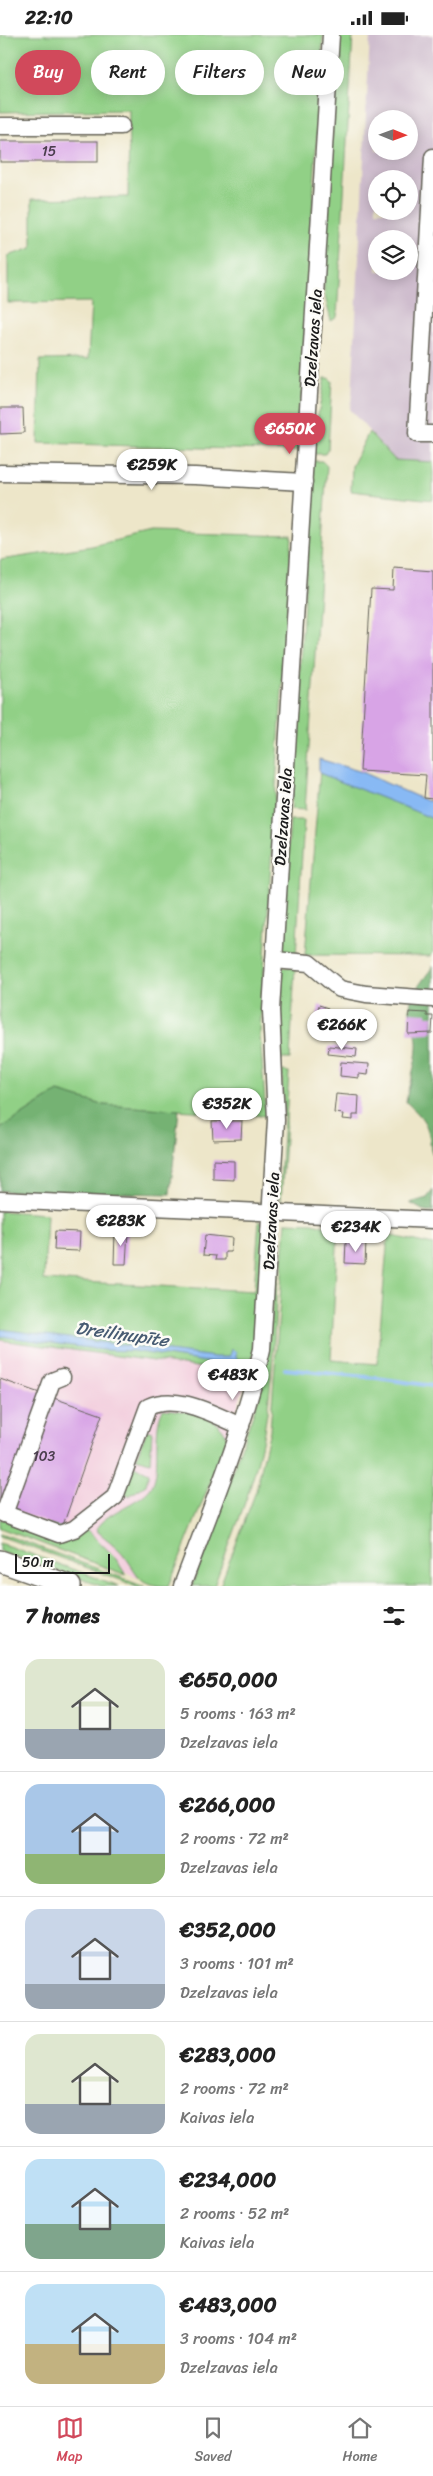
<!DOCTYPE html>
<meta charset="utf-8">
<style>
:root{--surface:#fff;--page:#f6f6f6;--text:#222;--muted:#767676;--line:#e0e0e0;--accent:#d1495b}
body{margin:0;font-family:Sriracha,sans-serif;background:var(--page);color:var(--text);height:100vh;display:flex;flex-direction:column;font-size:19px;white-space:nowrap}
*{box-sizing:border-box;margin:0}
p{font-size:16px;color:var(--muted)}
.icon{flex:none;width:28px;height:28px;fill:none;stroke:currentColor;stroke-width:2;stroke-linecap:round;stroke-linejoin:round}
.map{position:relative;height:1551px;overflow:hidden}
.details{display:flex;flex-direction:column;background:var(--surface);flex:1}
.details>*{flex:none}
.banner{position:absolute;left:15px;top:15px;width:404px;height:45px;display:flex;gap:10px}
.needle{width:32px;rotate:91deg}
.controls{position:absolute;left:368px;top:75px;display:grid;gap:10px}
.controls a{display:grid;place-items:center;width:50px;height:50px;border-radius:50%;background:var(--surface);box-shadow:0 2px 12px #0003;font-size:25px}
.scale{position:absolute;left:15px;bottom:12px;width:95px;box-sizing:border-box;padding-left:5px;border:2px solid #1c1c1c;border-top:0;font-size:14px;line-height:18px;white-space:nowrap;color:#1c1c1c;-webkit-text-stroke:4px #fdfcf7;paint-order:stroke}
.price{position:absolute;translate:-50% -42px;padding:0 11px;border-radius:18px;background:#fff;color:#222;font-size:16px;line-height:32px;filter:drop-shadow(0 1px 2px #0008)}
.price::after{content:'';position:absolute;left:50%;top:30px;width:15px;height:11px;margin-left:-8px;background:inherit;clip-path:polygon(0 0,100% 0,50% 100%)}
.price.selected{background:var(--accent);color:#fff}
ul{padding:0;list-style:none}
li{display:flex;align-items:center;gap:15px;height:125px;padding:0 25px}
li+li{border-top:1px solid var(--line)}
li span{display:grid;place-items:center;flex:none;width:140px;height:100px;border-radius:15px;color:#555}
li>.icon{margin-inline-start:auto}
span .icon{width:60px;height:60px;fill:#fffc;stroke-width:1}
li b{font-size:21px}
h2{display:flex;justify-content:space-between;align-items:center;height:60px;padding:0 25px;font-size:21px}
.chip{padding:0 18px;border-radius:22px;background:var(--surface);box-shadow:0 2px 12px #0003;font-size:18px;line-height:45px}
.chip.selected{background:var(--accent);color:#fff}
.status{display:flex;justify-content:space-between;align-items:center;height:35px;padding:0 25px;background:var(--surface);direction:ltr}
.status svg{height:14px;fill:currentColor}
.menu{display:flex;justify-content:space-around;align-items:center;height:70px;border-top:1px solid var(--line);background:var(--surface);font-size:14px;color:var(--muted)}
.menu a{display:grid;justify-items:center;gap:2px}
.menu .selected{color:var(--accent)}
.map>svg:first-child{display:block}
</style>
<div class="status"><b>22:10</b><svg viewBox="0 0 49 12"><path d="M0 12V9h3v3zM5 12V6h3v6zM10 12V3h3v9zM15 12V0h3v12zM26 1h20v11H26zM47 4h2v5h-2z"/></svg></div>
<div class="map">
<svg width="433" height="1551" viewBox="0 0 433 1551">
<rect width="100%" height="100%" fill="#fdfcf7"/>
<filter id="ink" filterUnits="userSpaceOnUse"><feTurbulence type="fractalNoise" baseFrequency=".02" numOctaves="2"/><feDisplacementMap in="SourceGraphic" scale="10" xChannelSelector="R" yChannelSelector="G"/><feConvolveMatrix kernelMatrix="1 2 1 2 8 2 1 2 1" color-interpolation-filters="sRGB"/></filter>
<filter id="wash" filterUnits="userSpaceOnUse"><feTurbulence type="fractalNoise" baseFrequency=".0096" numOctaves="4" result="noise"/><feDisplacementMap in="SourceGraphic" scale="20" xChannelSelector="R" yChannelSelector="G"/><feGaussianBlur stdDeviation="1.12" result="paint"/><feColorMatrix in="noise" values="0 0 0 0 0 0 0 0 0 0 0 0 0 0 0 0 0 1.4 0 .05"/><feComposite in="paint" operator="in"/></filter>
<g filter="url(#wash)">
<rect width="100%" height="100%" fill="#ede6c9"/>
<polygon fill="#f3cfde" points="0,1305 248,1339 232,1388 192,1485 162,1551 0,1491"/>
<path fill="#cfbdce" fill-rule="evenodd" d="M370,0H433V427L395,425L349,374L352,363ZM376,84H409V116H376ZM376,144H409V176H376ZM376,204H409V236H376Z"/>
<g fill="#91d086" stroke="#567651">
<polygon points="0,0 323,0 298,416 38,408 40,325 88,324 91,267 8,268 8,221 32,213 32,164 128,162 129,75 0,77"/>
<polygon points="338,0 353,0 337,282 331,286 324,257 324,238"/>
<polygon points="325,343 329,343 332,346 328,414 325,419 314,419 315,395"/>
<polygon points="369,397 395,425 433,427 433,465 351,456 352,431"/>
<polygon points="313,426 322,426 327,431 305,775 291,774"/>
<polygon points="151,497 292,501 260,998 266,1081 103,1070 58,1057 0,1094 0,525 92,511"/>
<polygon points="320,735 433,783 433,917 431,921 305,920"/>
<polygon points="290,785 304,785 296,921 281,920"/>
<polygon points="281,932 295,932 290,1024 280,1024 278,971"/>
<polygon points="282,1036 289,1037 281,1167 279,1161 284,1084"/>
<polygon points="0,1176 47,1179 44,1245 254,1256 259,1185 264,1191 254,1314 248,1339 0,1305"/>
<polygon points="286,1187 313,1188 338,1195 331,1325 377,1329 388,1200 433,1210 432,1551 220,1551 256,1456 270,1395"/>
<path d="M280,1189C275,1265 276,1351 258,1425C247,1468 229,1509 214,1551H192L259,1362L267,1324Z"/>
<path d="M163,1374C185,1376 223,1379 227,1405L169,1551C135,1551 140,1539 122,1518C115,1510 106,1504 98,1497L97,1492C109,1476 139,1468 150,1454C163,1438 151,1395 163,1374Z"/>
<polygon points="147,1395 152,1397 150,1427 136,1423"/>
<polygon points="134,1431 149,1438 146,1450 129,1461 123,1459"/>
<polygon points="0,1484 86,1494 114,1521 126,1540 0,1493"/>
<polygon points="0,1498 145,1551 137,1551 0,1501"/>
<polygon points="0,1508 119,1551 101,1551 0,1516"/>
</g>
<g fill="#74b273" stroke="#486748">
<path d="M433,931V1120C429,1112 431,1105 428,1096C425,1084 415,1075 406,1067C408,1049 416,1032 417,1013C418,1000 413,991 410,979C407,961 424,945 433,931Z"/>
<polygon points="58,1057 103,1070 179,1075 170,1159 0,1156 0,1094"/>
<polygon points="433,1155 433,1177 426,1177 410,1168 427,1163"/>
</g>
<g fill="#88b9f4" stroke="#526a88">
<path d="M319,724L359,736L427,766H433V784C395,767 357,754 319,738Z"/>
<polygon points="0,1294 215,1322 229,1322 231,1314 236,1317 236,1322 241,1329 239,1332 133,1316 103,1315 0,1301"/>
</g>
<g fill="none" stroke-linecap="round" stroke-linejoin="round">
<polyline stroke="#88b9f4" stroke-width="4" points="285,1334 377,1343 433,1351"/>
</g>
<g id="blocks">
<g fill="#d8a4e6">
<rect x="0" y="106" width="98" height="21"/>
<polygon points="0,373 23,373 24,398 0,399"/>
<polygon points="394,533 433,536 433,764 424,763 426,740 360,736 371,554 393,555"/>
<polygon points="319,970 328,973 327,979 334,980 330,1000 320,998 321,993 315,991"/>
<polygon points="409,977 427,978 427,981 433,981 432,998 408,999"/>
<polygon points="329,1011 357,1014 356,1022 328,1019"/>
<polygon points="341,1027 369,1029 368,1040 359,1039 359,1043 340,1041"/>
<polygon points="336,1059 359,1061 358,1080 353,1080 353,1085 343,1084 344,1079 334,1078"/>
<polygon points="212,1086 242,1086 241,1104 213,1105"/>
<polygon points="213,1125 234,1126 234,1145 213,1144"/>
<polygon points="55,1196 80,1197 79,1216 54,1215"/>
<polygon points="115,1196 128,1196 126,1229 114,1229"/>
<polygon points="205,1200 232,1203 231,1217 225,1217 225,1225 215,1225 216,1221 203,1220"/>
<polygon points="346,1206 366,1207 365,1229 345,1228"/>
<polygon points="0,1344 102,1380 62,1493 0,1470"/>
</g>
</g>
</g>
<g filter="url(#ink)">
<use href="#blocks" fill-opacity="0" stroke="#656359" stroke-width="1"/>
<g fill="none" stroke-linecap="round" stroke-linejoin="round">
<g stroke="#656359" stroke-width="19">
<g id="minor">
<polyline points="0,91 121,91"/>
<polyline points="433,122 417,399 433,399"/>
<polyline points="0,438 195,441 304,447"/>
<polyline points="274,925 309,928 340,954 366,959 433,964"/>
<polyline points="0,1165 433,1185"/>
<path d="M0,1477L59,1499L74,1494L115,1462L148,1372C177,1358 214,1380 241,1391"/>
<polyline points="4,1479 52,1346 62,1342"/>
<path d="M182,1551C211,1473 244,1395 262,1314L276,1085L271,975L331,0"/>
</g>
</g>
<g stroke="#656359" stroke-width="24">
<polyline id="major" points="0,1526 70,1551"/>
</g>
<use href="#minor" stroke="#fff" stroke-width="16"/>
<use href="#major" stroke="#fff" stroke-width="21"/>
</g>
</g>
<g text-anchor="middle" dominant-baseline="central" stroke-width="5" stroke-linejoin="round" paint-order="stroke">
<g font-size="14" fill="#4b3e4e">
<text x="49" y="116">15</text>
<text x="44" y="1421">103</text>
</g>
<g font-size="16" fill="#1c1c1c" stroke="#fdfcf7">
<text transform="translate(313 303) rotate(-86)">Dzelzavas iela</text>
<text transform="translate(283 782) rotate(-86)">Dzelzavas iela</text>
<text transform="translate(271 1186) rotate(-87)">Dzelzavas iela</text>
</g>
<g font-size="18" font-style="italic" fill="#475b72" stroke="#fdfcf7">
<text transform="translate(122 1299) rotate(8)">Dreiliņupīte</text>
</g>
</g>
</svg>
<div class="controls">
<a><svg class="needle" viewBox="-14 -14 28 28"><path d="M0-13l5 13h-10z" fill="#e53935"/><path d="M0 13l5-13h-10z" fill="#767676"/></svg></a>
<a><svg class="icon" aria-label="locate" viewBox="0 0 24 24"><circle cx="12" cy="12" r="6"/><path d="M12 2v4M12 18v4M2 12h4M18 12h4"/></svg></a>
<a><svg class="icon" aria-label="layers" viewBox="0 0 24 24"><path d="M12 4l9 5-9 5-9-5zM3 14l9 5 9-5"/></svg></a>
</div>
<div class="scale">50 m</div>
<b class="price selected" style="left:290px;top:420px">€650K</b>
<b class="price" style="left:152px;top:456px">€259K</b>
<b class="price" style="left:342px;top:1016px">€266K</b>
<b class="price" style="left:227px;top:1095px">€352K</b>
<b class="price" style="left:121px;top:1212px">€283K</b>
<b class="price" style="left:356px;top:1218px">€234K</b>
<b class="price" style="left:233px;top:1366px">€483K</b>
<div class="banner">
<a class="chip selected">Buy</a>
<a class="chip">Rent</a>
<a class="chip">Filters</a>
<a class="chip">New</a>
</div>
</div>
<section class="details">
<h2>7 homes<svg class="icon" aria-label="filters" viewBox="0 0 24 24"><path d="M4 7h16M4 17h16"/><circle cx="9" cy="7" r="2"/><circle cx="15" cy="17" r="2"/></svg></h2>
<ul>
<li><span style="background:linear-gradient(#dfe7d0 70%,#9aa5b1 0)"><svg class="icon" aria-label="home" viewBox="0 0 24 24"><path d="M3 11l9-7 9 7M6 9v11h12V9"/></svg></span><div><b>€650,000</b><p>5 rooms · 163 m²</p><p>Dzelzavas iela</p></div></li>
<li><span style="background:linear-gradient(#a9c7e8 70%,#8fb573 0)"><svg class="icon" aria-label="home" viewBox="0 0 24 24"><path d="M3 11l9-7 9 7M6 9v11h12V9"/></svg></span><div><b>€266,000</b><p>2 rooms · 72 m²</p><p>Dzelzavas iela</p></div></li>
<li><span style="background:linear-gradient(#c9d6e8 75%,#9aa5b1 0)"><svg class="icon" aria-label="home" viewBox="0 0 24 24"><path d="M3 11l9-7 9 7M6 9v11h12V9"/></svg></span><div><b>€352,000</b><p>3 rooms · 101 m²</p><p>Dzelzavas iela</p></div></li>
<li><span style="background:linear-gradient(#dfe7d0 70%,#9aa5b1 0)"><svg class="icon" aria-label="home" viewBox="0 0 24 24"><path d="M3 11l9-7 9 7M6 9v11h12V9"/></svg></span><div><b>€283,000</b><p>2 rooms · 72 m²</p><p>Kaivas iela</p></div></li>
<li><span style="background:linear-gradient(#bfe0f5 65%,#7fa58c 0)"><svg class="icon" aria-label="home" viewBox="0 0 24 24"><path d="M3 11l9-7 9 7M6 9v11h12V9"/></svg></span><div><b>€234,000</b><p>2 rooms · 52 m²</p><p>Kaivas iela</p></div></li>
<li><span style="background:linear-gradient(#bfe0f5 60%,#c2b280 0)"><svg class="icon" aria-label="home" viewBox="0 0 24 24"><path d="M3 11l9-7 9 7M6 9v11h12V9"/></svg></span><div><b>€483,000</b><p>3 rooms · 104 m²</p><p>Dzelzavas iela</p></div></li>
</ul>
</section>
<nav class="menu">
<a class="selected"><svg class="icon" aria-label="map" viewBox="0 0 24 24"><path d="M3 6l6-2 6 2 6-2v14l-6 2-6-2-6 2zM9 4v14M15 6v14"/></svg>Map</a>
<a><svg class="icon" aria-label="saved" viewBox="0 0 24 24"><path d="M7 4h10v16l-5-4-5 4z"/></svg>Saved</a>
<a><svg class="icon" aria-label="home" viewBox="0 0 24 24"><path d="M3 11l9-7 9 7M6 9v11h12V9"/></svg>Home</a>
</nav>
